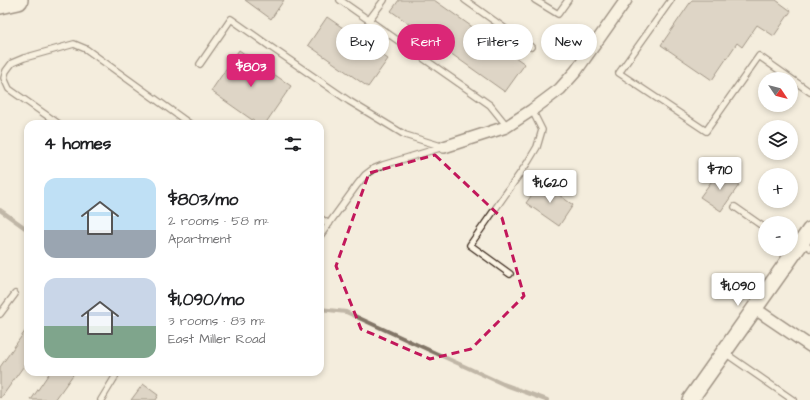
<!DOCTYPE html>
<meta charset="utf-8">
<style>
:root{--surface:#fff;--page:#f2f2f2;--text:#202124;--muted:#757577;--accent:#db2777}
body{margin:0;font-family:"Architects Daughter",sans-serif;background:var(--page);color:var(--text);height:100vh;display:flex;flex-direction:column;font-size:15px;white-space:nowrap}
*{box-sizing:border-box;margin:0}
p{font-size:13px;color:var(--muted)}
.icon{flex:none;width:22px;height:22px;fill:none;stroke:currentColor;stroke-width:2;stroke-linecap:round;stroke-linejoin:round}
.map{position:relative;flex:1;overflow:hidden}
.details{position:absolute;left:24px;top:120px;width:300px;height:256px;display:flex;flex-direction:column;background:var(--surface);border-radius:12px;box-shadow:0 2px 6px #0003}
.details>*{flex:none}
.top-card{position:absolute;left:336px;top:24px;width:380px;height:36px;display:flex;gap:8px}
.needle{width:26px;rotate:125deg}
.buttons{position:absolute;left:758px;top:72px;display:grid;gap:8px}
.buttons a{display:grid;place-items:center;width:40px;height:40px;border-radius:50%;background:var(--surface);box-shadow:0 2px 6px #0003;font-size:20px}
.price{position:absolute;translate:-50% -34px;padding:0 9px;border-radius:4px;background:#fff;color:#222;font-size:13px;line-height:26px;filter:drop-shadow(0 1px 2px #0008)}
.price::after{content:'';position:absolute;left:50%;top:24px;width:12px;height:9px;margin-left:-6px;background:inherit;clip-path:polygon(0 0,100% 0,50% 100%)}
.price.selected{background:var(--accent);color:#fff}
ul{padding:0;list-style:none}
li{display:flex;align-items:center;gap:12px;height:100px;padding:0 20px}
li span{display:grid;place-items:center;flex:none;width:112px;height:80px;border-radius:12px;color:#555}
li>.icon{margin-inline-start:auto}
span .icon{width:48px;height:48px;fill:#fffc;stroke-width:1}
li b{font-size:17px}
h2{display:flex;justify-content:space-between;align-items:center;height:48px;padding:0 20px;font-size:17px}
.tag{padding:0 14px;border-radius:18px;background:var(--surface);box-shadow:0 2px 6px #0003;font-size:14px;line-height:36px}
.tag.selected{background:var(--accent);color:#fff}
.map>svg:first-child{display:block}
</style>
<div class="map">
<svg width="810" height="400" viewBox="0 0 810 400">
<rect width="100%" height="100%" fill="#f4eddd"/>
<filter id="ink" filterUnits="userSpaceOnUse"><feTurbulence type="fractalNoise" baseFrequency=".025" numOctaves="2"/><feDisplacementMap in="SourceGraphic" scale="8" xChannelSelector="R" yChannelSelector="G"/><feConvolveMatrix kernelMatrix="1 2 1 2 8 2 1 2 1" color-interpolation-filters="sRGB"/></filter>
<g filter="url(#ink)">
<g fill="none" stroke-linecap="round" stroke-linejoin="round">
<g stroke="#817466" stroke-width="4">
<polyline points="0,210 28,230"/>
<polyline points="320,309 346,312 503,384 547,400"/>
</g>
</g>
<g fill="#c3b9aa" stroke="#3b2a1e">
<polygon points="245,0 284,0 271,19"/>
<polygon points="399,0 434,0 525,64 505,92 391,11"/>
<polygon points="692,0 776,0 791,11 774,36 757,25 742,47 737,43 712,80 661,45"/>
<polygon points="327,17 388,59 368,87 308,45"/>
<polygon points="239,50 291,86 265,124 258,124 211,91"/>
<polygon points="719,171 739,185 721,211 700,197"/>
<polygon points="541,182 573,205 559,226 526,203"/>
<polygon points="28,327 28,360 1,398 0,397 0,367"/>
<polygon points="50,372 75,372 55,400 31,400"/>
<polygon points="143,384 158,395 155,400 131,400"/>
</g>
<g fill="none" stroke-linecap="round" stroke-linejoin="round">
<g stroke="#3b2a1e" stroke-width="8">
<g id="lane">
<polyline points="340,0 490,105 507,126"/>
<polyline points="465,0 531,47"/>
<polyline points="535,0 558,14 568,0"/>
<polyline points="671,0 619,73 706,131 759,56 810,92"/>
<polyline points="369,20 384,0"/>
<polyline points="200,64 231,19 272,48 349,101 405,135 444,147"/>
<polyline points="59,124 9,89 4,78 6,71 12,63 24,58 74,44 86,49 190,124"/>
<polyline points="735,207 765,228"/>
<polyline points="320,218 329,224"/>
<polyline points="320,236 357,185 365,175 373,169 383,165 443,147"/>
<polyline points="801,242 810,248"/>
<polyline points="510,274 470,245 528,162 537,147 542,130 532,110"/>
<polyline points="0,314 15,294"/>
<polyline points="725,353 793,400"/>
<polyline points="101,400 115,377"/>
</g>
</g>
<g stroke="#3b2a1e" stroke-width="14">
<g id="street">
<polyline points="444,147 506,127 532,110 560,89 576,71 626,0"/>
<polyline points="754,308 810,346"/>
</g>
</g>
<g stroke="#3b2a1e" stroke-width="18">
<polyline id="secondary" points="690,400 810,230"/>
</g>
<g stroke="#3b2a1e" stroke-width="22">
<polyline id="highway" points="0,4 18,0"/>
</g>
<use href="#lane" stroke="#fcf5e5" stroke-width="5.5"/>
<use href="#street" stroke="#fcf5e5" stroke-width="11"/>
<use href="#secondary" stroke="#fcf5e5" stroke-width="15"/>
<use href="#highway" stroke="#fcf5e5" stroke-width="19"/>
</g>
</g>
<path d="M0 0H810V400H0ZM435,155L502,218L524,296L471,349L430,359L361,329L336,266L369,173Z" fill="#f4eddd" fill-opacity=".55" fill-rule="evenodd"/>
<path fill="none" stroke="#c2185b" stroke-width="3" stroke-dasharray="8 5" stroke-linejoin="round" d="M435,155L502,218L524,296L471,349L430,359L361,329L336,266L369,173Z"/>
</svg>
<div class="buttons">
<a><svg class="needle" viewBox="-14 -14 28 28"><path d="M0-13l5 13h-10z" fill="#e53935"/><path d="M0 13l5-13h-10z" fill="#757577"/></svg></a>
<a><svg class="icon" aria-label="layers" viewBox="0 0 24 24"><path d="M12 4l9 5-9 5-9-5zM3 14l9 5 9-5"/></svg></a>
<a>+</a>
<a>−</a>
</div>
<b class="price selected" style="left:251px;top:88px">$803</b>
<b class="price" style="left:720px;top:191px">$710</b>
<b class="price" style="left:550px;top:204px">$1,620</b>
<b class="price" style="left:738px;top:307px">$1,090</b>
<div class="top-card">
<a class="tag">Buy</a>
<a class="tag selected">Rent</a>
<a class="tag">Filters</a>
<a class="tag">New</a>
</div>
<section class="details">
<h2>4 homes<svg class="icon" aria-label="filters" viewBox="0 0 24 24"><path d="M4 7h16M4 17h16"/><circle cx="9" cy="7" r="2"/><circle cx="15" cy="17" r="2"/></svg></h2>
<ul>
<li><span style="background:linear-gradient(#bfe0f5 65%,#9aa5b1 0)"><svg class="icon" aria-label="home" viewBox="0 0 24 24"><path d="M3 11l9-7 9 7M6 9v11h12V9"/></svg></span><div><b>$803/mo</b><p>2 rooms · 58 m²</p><p>Apartment</p></div></li>
<li><span style="background:linear-gradient(#c9d6e8 60%,#7fa58c 0)"><svg class="icon" aria-label="home" viewBox="0 0 24 24"><path d="M3 11l9-7 9 7M6 9v11h12V9"/></svg></span><div><b>$1,090/mo</b><p>3 rooms · 83 m²</p><p>East Miller Road</p></div></li>
</ul>
</section>
</div>
